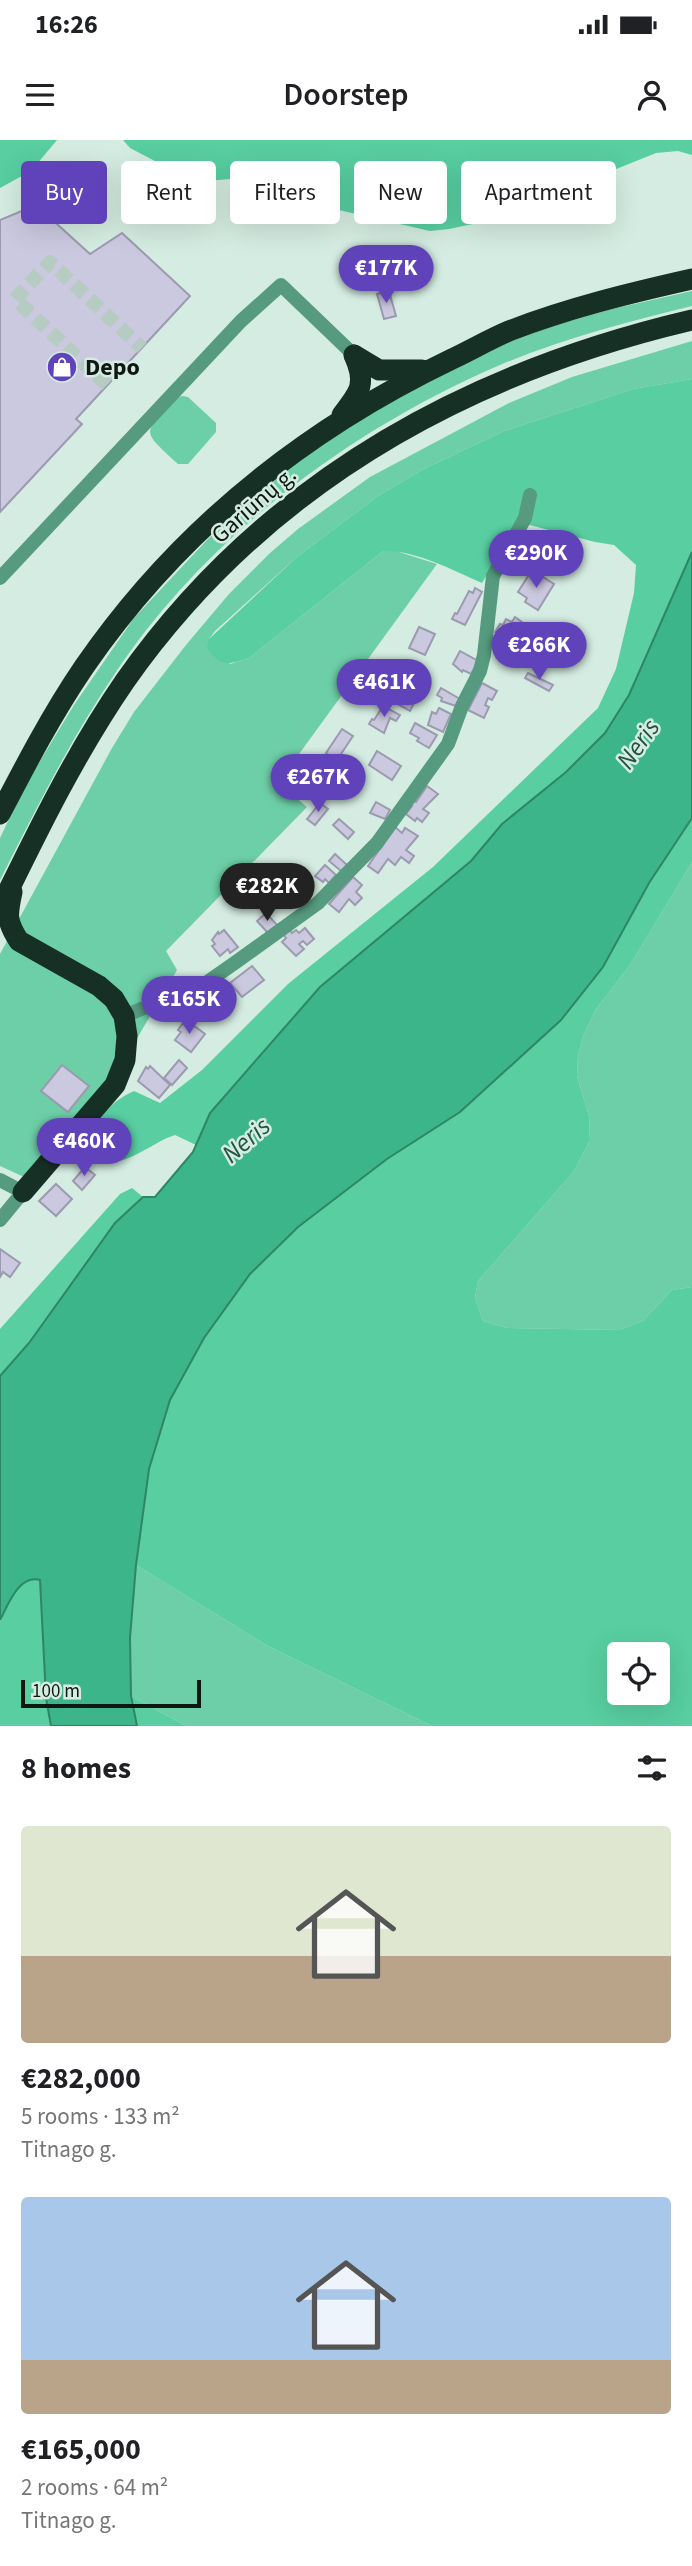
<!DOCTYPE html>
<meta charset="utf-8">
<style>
:root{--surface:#fff;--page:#f2f2f2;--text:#202124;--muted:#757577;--accent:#6043bb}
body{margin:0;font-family:"Source Sans 3",sans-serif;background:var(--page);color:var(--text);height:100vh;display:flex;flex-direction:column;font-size:26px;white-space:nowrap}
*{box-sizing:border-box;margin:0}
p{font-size:23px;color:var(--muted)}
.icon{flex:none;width:38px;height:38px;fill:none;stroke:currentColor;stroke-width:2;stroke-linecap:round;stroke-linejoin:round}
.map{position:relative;height:1586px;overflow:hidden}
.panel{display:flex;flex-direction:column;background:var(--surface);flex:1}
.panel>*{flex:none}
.banner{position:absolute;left:21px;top:21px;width:651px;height:63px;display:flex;gap:14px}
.controls{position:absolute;left:607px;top:1502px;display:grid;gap:14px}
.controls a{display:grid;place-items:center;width:63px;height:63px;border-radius:7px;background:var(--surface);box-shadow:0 7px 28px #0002;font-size:35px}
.scale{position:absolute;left:21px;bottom:18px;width:180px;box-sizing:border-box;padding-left:7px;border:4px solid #0e1713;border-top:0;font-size:19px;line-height:24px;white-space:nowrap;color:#0e1713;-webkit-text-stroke:5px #d4ece1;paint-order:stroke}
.price{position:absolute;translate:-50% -60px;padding:0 16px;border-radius:24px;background:var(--accent);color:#fff;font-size:23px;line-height:46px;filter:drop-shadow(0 2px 4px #0008)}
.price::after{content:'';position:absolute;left:50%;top:42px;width:21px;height:16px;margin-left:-10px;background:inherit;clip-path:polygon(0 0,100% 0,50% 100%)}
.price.on{background:#222;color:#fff}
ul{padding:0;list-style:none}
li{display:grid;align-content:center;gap:14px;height:371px;padding:0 21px}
li span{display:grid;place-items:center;height:217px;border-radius:7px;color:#555}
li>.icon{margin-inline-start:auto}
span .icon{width:126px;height:126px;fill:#fffc;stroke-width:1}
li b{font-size:30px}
h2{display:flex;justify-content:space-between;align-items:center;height:84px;padding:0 21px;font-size:30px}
.tag{padding:0 24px;border-radius:7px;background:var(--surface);box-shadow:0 7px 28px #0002;font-size:24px;line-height:63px}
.tag.on{background:var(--accent);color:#fff}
.status{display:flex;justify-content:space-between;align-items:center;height:49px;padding:0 35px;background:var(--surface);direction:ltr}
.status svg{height:19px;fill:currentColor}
header{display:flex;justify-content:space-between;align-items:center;height:91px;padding:0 21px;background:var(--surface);font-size:32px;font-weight:600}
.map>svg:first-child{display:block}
</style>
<div class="status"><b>16:26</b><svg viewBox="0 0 49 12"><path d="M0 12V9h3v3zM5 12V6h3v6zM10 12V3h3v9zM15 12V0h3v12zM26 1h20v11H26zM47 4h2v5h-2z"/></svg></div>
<header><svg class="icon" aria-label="menu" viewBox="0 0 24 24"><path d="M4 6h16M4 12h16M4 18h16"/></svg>Doorstep<svg class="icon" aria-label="person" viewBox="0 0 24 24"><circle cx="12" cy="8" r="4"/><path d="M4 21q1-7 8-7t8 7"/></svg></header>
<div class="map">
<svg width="692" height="1586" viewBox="0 0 692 1586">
<rect width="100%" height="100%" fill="#d4ece1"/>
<g fill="#6dcfa7">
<path d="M692,151V166C627,182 561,199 500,225C351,289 207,396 116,532C71,598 36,669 0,740V698L26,644L74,565L134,478L208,399L302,317L398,256L492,209L552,186L612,169Z"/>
<polygon points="692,201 692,239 633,249 504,291 422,330 378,356 297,417 215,491 209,499 230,524 249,518 383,411 396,411 437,424 278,643 307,667 166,811 177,830 115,936 24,1037 0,1026 0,814 112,608 134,572 186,505 229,454 270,413 298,389 370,337 509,263 572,237"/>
<path d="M183,256L188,257L216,283V292L188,324H178C139,288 143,294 178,257Z"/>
<polygon points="692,722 692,1147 672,1150 643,1181 619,1190 507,1188 483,1181 475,1158 478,1141 574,1031 590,1000 589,976 577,936 578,915 584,894 596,869 630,825"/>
<polygon points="136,1425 266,1505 432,1586 186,1586 131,1556 130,1498"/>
</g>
<g fill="#58cea1" fill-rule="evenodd">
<polygon points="0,0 57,0 31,31 0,48"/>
<polygon points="123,0 692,0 692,15 678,11 656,13 487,81 449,89 430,91 330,68 298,52 242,38 195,42 130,8"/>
<path d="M692,239V412L629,555L605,593L566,632L502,684L471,721L210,973L196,1005L175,995C145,1004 105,1049 89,996C101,976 111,961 134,951L160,963L202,930L288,844L433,727L598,568L616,529L634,453L636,425L614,405L595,402L518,382L482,443C452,430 416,410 383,411L249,518C228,525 221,527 207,508L209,499L297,417L378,356L422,330L504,291L633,249Z"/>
<path d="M692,678V722L630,825L596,869L584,894L578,915L577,936L589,976L590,1000L574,1031L478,1141L475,1158L483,1181L507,1188L619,1190L643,1181L672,1150L692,1147V1586H432L266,1505L136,1425L149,1329L170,1260L204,1198L250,1134L298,1087L387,1019L460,972L649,743ZM620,1514H658V1552H620Z"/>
<polygon points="132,1048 143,1057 115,1083 29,1203 0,1236 0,1189 120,1054"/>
<path d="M36,1439L40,1440L42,1449L46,1558L51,1586H0C0,1553 0,1515 0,1483C2,1466 19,1441 36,1439Z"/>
<polygon points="131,1556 186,1586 137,1586"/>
</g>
<path fill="#3bb589" stroke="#2e8666" stroke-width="2" d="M692,412V678L649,743L603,827L561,880L460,972L387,1019L298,1087L250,1134L204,1198L170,1260L149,1329L136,1425L130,1498L131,1556L137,1586H51L46,1558L40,1440C19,1434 8,1465 0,1480V1236L29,1203L115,1083L143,1057H155L193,1012L210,973L320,847L471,721L502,684L566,632L605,593L629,555Z"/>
<g fill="#cbc9df" stroke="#9c9aaf" stroke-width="2">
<polygon points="36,65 90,114 122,93 190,156 76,279 82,284 0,372 0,80"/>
<polygon points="372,120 378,143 367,147 360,123"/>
<polygon points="389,151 396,176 384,179 377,154"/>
<polygon points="535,396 550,408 541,417 528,403"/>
<polygon points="532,430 554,444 538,470 525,462 527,458 518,452"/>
<polygon points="475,448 482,452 465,485 452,479 455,473 457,474 469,451 473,453"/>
<polygon points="515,477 526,485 519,499 522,501 513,518 498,510 502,503 496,500 499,494 495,492 500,484 503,485 506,479 512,482"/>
<polygon points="419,487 435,494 425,515 409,508"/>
<polygon points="460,511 478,521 471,534 463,530 462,532 453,524"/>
<polygon points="528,533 553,545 549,551 525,538"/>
<polygon points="396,543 418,555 410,571 388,559"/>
<polygon points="482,543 497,551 492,560 488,558 485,565 489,567 484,578 468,570"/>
<polygon points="441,548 460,559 456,566 441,561 442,558 437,555"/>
<polygon points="383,566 400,575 396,581 390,578 384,593 369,584 372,579 374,580"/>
<polygon points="439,568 451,574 443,592 428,585 432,572 436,574"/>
<polygon points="415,583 437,595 429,608 417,601 419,598 410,593"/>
<polygon points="342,589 353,596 337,620 326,613"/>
<polygon points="377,611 401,626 392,640 369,625"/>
<polygon points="320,618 331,625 326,633 315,626"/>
<polygon points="427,646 438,654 423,669 429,673 422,682 417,678 415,681 406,674 412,666 410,665 414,660 416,662"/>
<polygon points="376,662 390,670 385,679 370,673"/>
<polygon points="320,663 328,669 315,685 307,679"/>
<polygon points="339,679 354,692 348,699 333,685"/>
<polygon points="395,687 402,693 405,688 418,696 406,710 414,716 409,723 401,717 395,725 388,719 378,733 368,726"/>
<polygon points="335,714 347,725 341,731 329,721"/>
<polygon points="325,725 336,735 329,743 325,739 323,742 315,736"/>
<polygon points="353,737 362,745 356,752 362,758 355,765 349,759 339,772 329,764"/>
<polygon points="266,773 277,785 268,793 257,781"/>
<polygon points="305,788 314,799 307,805 303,801 299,804 304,809 296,816 282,802 286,798 284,795 290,790 292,793 296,790 299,793"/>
<polygon points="224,790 238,807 230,813 228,809 220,816 212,806 215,804 212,800 218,792 219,794"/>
<polygon points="252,826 264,840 242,857 230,843"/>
<polygon points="189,882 205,894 191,912 175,900 181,892 178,890 183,883 186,886"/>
<polygon points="179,920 187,928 172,945 164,938"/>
<polygon points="62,925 89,946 68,972 41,951"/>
<polygon points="150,926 170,945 159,958 138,941 146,927 148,929"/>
<polygon points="85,1027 95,1035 82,1050 73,1041"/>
<polygon points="56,1044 72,1059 56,1076 39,1061"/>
<polygon points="0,1109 20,1123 10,1137 3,1132 0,1137"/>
</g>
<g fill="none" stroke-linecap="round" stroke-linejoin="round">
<polyline stroke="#b6ccc2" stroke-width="14" stroke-dasharray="14 7" stroke-linecap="butt" points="107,245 15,159 50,122 142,208"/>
<g stroke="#569b7f" stroke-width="14">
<polyline points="0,438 241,181 281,145 354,215"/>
<polyline points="124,876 206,843 236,822 318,763 377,703 448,604 462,566 480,531 484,515 493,436 525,378 530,355"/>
<polyline points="0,1040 23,1052 0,1080"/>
</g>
<g stroke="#173026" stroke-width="21">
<polyline points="354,215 379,230 422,230"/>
<path d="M342,275C360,252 367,244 354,215"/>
<path d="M0,674C26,624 52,574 84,527C177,392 304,290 452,219C471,210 490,199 509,191C568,168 630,153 692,139"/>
<path d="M12,752C7,775 6,781 19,801L99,846L114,859L124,876L127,896L125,920L115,945L23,1052"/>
<path d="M0,768C38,690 76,612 125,541C263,345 462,234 692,180"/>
</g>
</g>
<defs>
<g id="shop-disc" transform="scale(1.575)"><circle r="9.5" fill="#6043bb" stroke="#d4ece1"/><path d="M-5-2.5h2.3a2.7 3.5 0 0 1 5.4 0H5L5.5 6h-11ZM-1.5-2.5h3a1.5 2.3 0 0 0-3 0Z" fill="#fff"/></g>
</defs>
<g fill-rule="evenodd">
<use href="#shop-disc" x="62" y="227"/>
</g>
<g text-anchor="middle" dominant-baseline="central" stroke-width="5" stroke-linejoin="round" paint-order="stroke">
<g font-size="24" font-weight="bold" fill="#0e1713" stroke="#d4ece1" text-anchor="start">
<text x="85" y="227">Depo</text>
</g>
<g font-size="24" fill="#0e1713" stroke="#d4ece1">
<text transform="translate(254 365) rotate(-41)">Gariūnų g.</text>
</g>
<g font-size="26" font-style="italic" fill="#235340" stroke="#d4ece1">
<text transform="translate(638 604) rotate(-55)">Neris</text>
<text transform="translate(246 1000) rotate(-41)">Neris</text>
</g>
</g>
</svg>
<div class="controls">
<a><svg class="icon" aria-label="locate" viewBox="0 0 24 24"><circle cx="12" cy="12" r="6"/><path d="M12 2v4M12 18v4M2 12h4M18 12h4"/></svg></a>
</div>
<div class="scale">100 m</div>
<b class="price" style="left:386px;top:165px">€177K</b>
<b class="price" style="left:536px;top:450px">€290K</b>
<b class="price" style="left:539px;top:542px">€266K</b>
<b class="price" style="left:384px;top:579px">€461K</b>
<b class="price" style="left:318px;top:674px">€267K</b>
<b class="price on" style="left:267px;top:783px">€282K</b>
<b class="price" style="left:189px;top:896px">€165K</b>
<b class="price" style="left:84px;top:1038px">€460K</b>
<div class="banner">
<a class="tag on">Buy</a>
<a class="tag">Rent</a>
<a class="tag">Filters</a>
<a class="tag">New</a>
<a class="tag">Apartment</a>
</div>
</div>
<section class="panel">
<h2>8 homes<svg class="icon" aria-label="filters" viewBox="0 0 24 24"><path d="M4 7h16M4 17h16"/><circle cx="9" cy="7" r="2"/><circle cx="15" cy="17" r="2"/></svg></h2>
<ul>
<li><span style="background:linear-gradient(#dfe7d0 60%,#b9a48a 0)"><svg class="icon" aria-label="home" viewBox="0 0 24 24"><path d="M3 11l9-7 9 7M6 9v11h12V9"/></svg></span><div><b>€282,000</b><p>5 rooms · 133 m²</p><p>Titnago g.</p></div></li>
<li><span style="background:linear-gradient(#a9c7e8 75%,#b9a48a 0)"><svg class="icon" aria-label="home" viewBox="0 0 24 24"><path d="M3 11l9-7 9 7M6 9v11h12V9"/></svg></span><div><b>€165,000</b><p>2 rooms · 64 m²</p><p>Titnago g.</p></div></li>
</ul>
</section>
